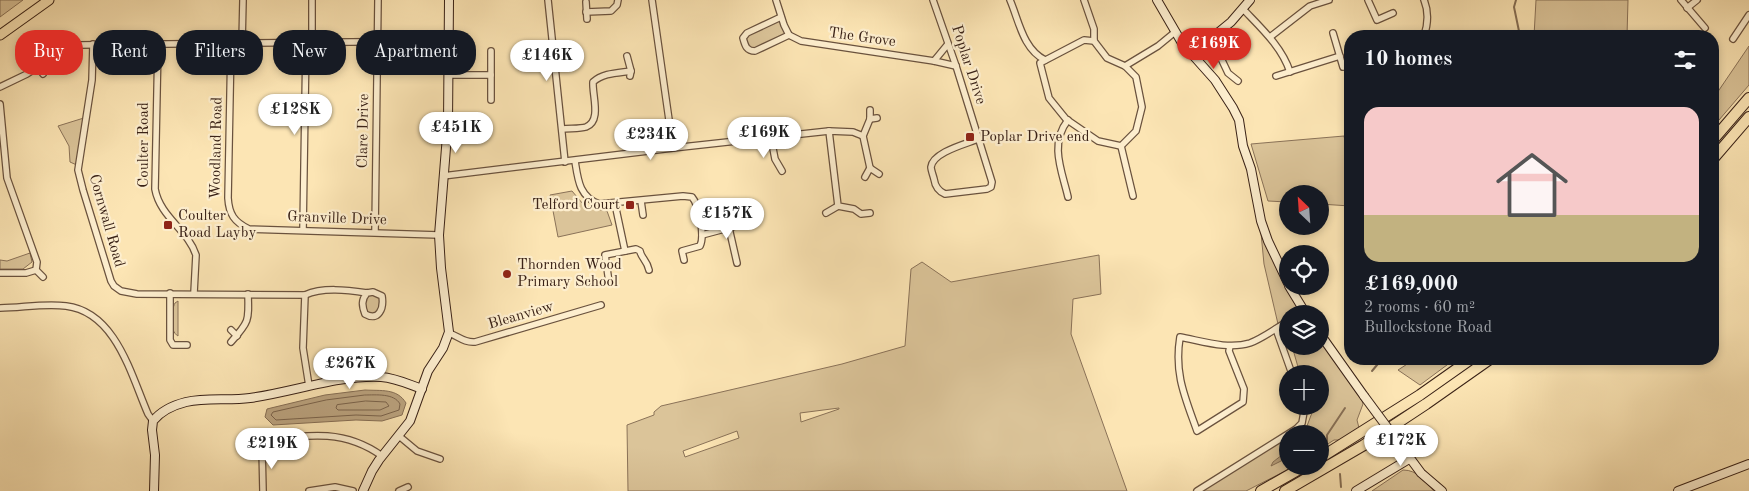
<!DOCTYPE html>
<meta charset="utf-8">
<style>
:root{--surface:#171b24;--page:#242831;--text:#f1f3f6;--muted:#9ea1a6;--accent:#d93025}
body{margin:0;font-family:"Old Standard TT",serif;background:var(--page);color:var(--text);height:100vh;display:flex;flex-direction:column;font-size:19px;white-space:nowrap}
*{box-sizing:border-box;margin:0}
p{font-size:16px;color:var(--muted)}
.icon{flex:none;width:28px;height:28px;fill:none;stroke:currentColor;stroke-width:2;stroke-linecap:round;stroke-linejoin:round}
.map{position:relative;flex:1;overflow:hidden}
.details{position:absolute;left:1344px;top:30px;width:375px;height:335px;display:flex;flex-direction:column;background:var(--surface);border-radius:20px;box-shadow:0 2px 8px #0003}
.details>*{flex:none}
.top-card{position:absolute;left:15px;top:30px;width:475px;height:45px;display:flex;gap:10px}
.needle{width:32px;rotate:335deg}
.controls{position:absolute;left:1279px;top:185px;display:grid;gap:10px}
.controls a{display:grid;place-items:center;width:50px;height:50px;border-radius:50%;background:var(--surface);box-shadow:0 2px 8px #0003;font-size:25px}
.price{position:absolute;translate:-50% -42px;padding:0 11px;border-radius:18px;background:#fff;color:#222;font-size:16px;line-height:32px;filter:drop-shadow(0 1px 2px #0008)}
.price::after{content:'';position:absolute;left:50%;top:30px;width:15px;height:11px;margin-left:-8px;background:inherit;clip-path:polygon(0 0,100% 0,50% 100%)}
.price.current{background:var(--accent);color:#fff}
ul{padding:0;list-style:none}
li{display:grid;align-content:center;gap:10px;height:265px;padding:0 20px}
li span{display:grid;place-items:center;height:155px;border-radius:15px;color:#555}
li>.icon{margin-inline-start:auto}
span .icon{width:90px;height:90px;fill:#fffc;stroke-width:1}
li b{font-size:21px}
h2{display:flex;justify-content:space-between;align-items:center;height:60px;padding:0 20px;font-size:21px}
.pill{padding:0 18px;border-radius:20px;background:var(--surface);box-shadow:0 2px 8px #0003;font-size:18px;line-height:45px}
.pill.current{background:var(--accent);color:#fff}
.map>svg:first-child{display:block}
</style>
<div class="map">
<svg width="1749" height="491" viewBox="0 0 1749 491">
<rect width="100%" height="100%" fill="#fce5b4"/>
<filter id="stains"><feTurbulence type="fractalNoise" baseFrequency=".004" numOctaves="4"/><feColorMatrix values="0 0 0 0 .2 0 0 0 0 .09 0 0 0 0 .02 0 0 0 .5 -.17"/></filter>
<radialGradient id="worn" r=".72"><stop offset=".6" stop-color="#630" stop-opacity="0"/><stop offset="1" stop-color="#630" stop-opacity=".3"/></radialGradient>
<g fill="#dbc499" stroke="#8a7258" fill-rule="evenodd">
<polygon points="0,0 23,0 0,17"/>
<polygon points="1536,0 1628,0 1627,36 1534,36"/>
<polygon points="781,17 789,35 749,51 743,38"/>
<polygon points="1749,46 1749,85 1713,127 1713,95 1717,93"/>
<polygon points="87,117 79,166 70,162 69,146 58,126"/>
<polygon points="1344,136 1350,166 1350,206 1320,204 1320,194 1288,194 1287,202 1268,201 1251,144"/>
<polygon points="572,191 583,204 591,208 607,211 612,225 558,237 550,195"/>
<path d="M1263,232L1297,304C1297,311 1295,314 1288,314L1287,318L1278,324L1264,264L1261,233Z"/>
<polygon points="30,253 32,262 23,269 0,269 0,260 7,261"/>
<path d="M1099,255L1101,294L1073,299L1071,334L1127,491H628L627,425L654,415V412L661,406L842,364L905,346L911,269L922,262L951,282ZM839,408V409L801,422L800,413ZM737,431L739,438L685,457L683,451Z"/>
<polygon points="367,293 382,296 383,304 376,315 365,314 363,297"/>
<path d="M178,301V336C169,331 171,311 175,303Z"/>
<polygon points="1320,336 1361,397 1363,404 1357,420 1359,428 1340,440 1334,440 1320,449 1320,434 1293,434 1307,426 1313,410 1312,406 1320,406 1320,374 1300,374 1292,346 1320,346"/>
<polygon points="1415,359 1455,359 1420,385 1398,370"/>
<polygon points="1287,437 1288,466 1295,466 1246,491 1201,491"/>
<path d="M1403,470C1418,470 1424,481 1434,491H1372Z"/>
</g>
<g fill="#baa27e" stroke="#866e54">
<path d="M365,390C381,391 397,388 406,403L402,415L382,421L356,420L273,425L265,417L267,409L271,408L325,395Z"/>
<polygon points="1287,451 1287,458 1271,466 1273,462"/>
</g>
<g fill="none" stroke-linecap="round" stroke-linejoin="round">
<g stroke="#7a624a" stroke-width="1">
<path d="M365,395C376,395 394,393 400,404L399,410L381,416L356,415L276,420L271,415L273,412L326,400Z"/>
<polygon points="366,401 386,402 389,406 380,410 338,410 336,408 337,405"/>
</g>
<g stroke="#866e54" stroke-width="2">
<polyline points="1516,0 1514,7 1520,36"/>
<polyline points="1372,371 1382,359"/>
<polyline points="1327,443 1327,435 1345,408"/>
<polyline points="1340,474 1341,487"/>
</g>
<g stroke="#6a523e" stroke-width="8">
<g id="street">
<polyline points="312,0 312,42"/>
<polyline points="548,0 565,162"/>
<polyline points="652,0 673,148"/>
<polyline points="776,0 784,25 789,35 801,41 934,61 956,66"/>
<path d="M933,0L956,66L992,182L991,187L987,189L945,194C938,191 935,186 934,179C933,175 931,170 931,167C933,152 966,144 978,139"/>
<path d="M1010,0C1019,21 1023,49 1045,60"/>
<polyline points="1084,0 1094,29 1094,41"/>
<polyline points="1368,0 1377,20 1393,13"/>
<path d="M1424,0C1429,12 1428,24 1424,36"/>
<polyline points="1681,0 1705,28"/>
<polyline points="586,2 587,19"/>
<polyline points="1687,8 1697,0"/>
<path d="M1243,9C1261,28 1282,47 1290,72"/>
<polyline points="586,12 611,11 617,5 618,0"/>
<path d="M781,17L747,33L743,38C745,45 746,51 755,51L789,35"/>
<polyline points="1333,33 1343,67"/>
<polyline points="1270,37 1310,6 1329,0"/>
<polyline points="1733,39 1749,15"/>
<polygon points="1084,40 1094,41 1107,58 1125,66 1136,77 1142,107 1136,131 1121,146 1098,141 1066,119 1049,98 1040,63"/>
<polyline points="1208,41 1219,54 1228,73 1238,81"/>
<polyline points="242,43 243,0"/>
<path d="M93,44L92,80L78,170L83,190L111,281L114,286L121,291L137,294L305,295C323,287 347,290 367,293L373,292L382,296C384,308 379,322 365,314C362,306 361,300 367,293"/>
<path d="M158,44L155,189C160,217 188,230 196,255L194,293"/>
<path d="M231,44L228,198C229,214 234,222 249,229L439,235"/>
<polyline points="491,51 491,100"/>
<polyline points="627,56 631,71 630,76"/>
<polyline points="34,61 43,74"/>
<polyline points="934,61 948,44"/>
<polyline points="1125,66 1158,46 1175,32"/>
<polyline points="449,75 491,75"/>
<polyline points="1276,76 1340,56"/>
<polyline points="0,87 27,74 71,46 78,45 448,41"/>
<polyline points="0,104 7,178 37,262 36,270 43,277"/>
<polyline points="870,110 870,119 863,136 870,168 879,174"/>
<polyline points="870,119 877,118"/>
<path d="M1068,120C1049,144 1062,171 1068,197"/>
<path d="M562,129C569,128 580,129 586,127C602,121 592,95 593,82C603,73 617,73 631,71"/>
<polyline points="829,131 838,206 854,209 861,214 870,213"/>
<polyline points="771,138 775,159 782,171"/>
<polyline points="1121,146 1133,196"/>
<path d="M575,161C578,180 579,196 599,204L683,196L692,197C699,205 705,236 700,246L682,251L684,260"/>
<polyline points="443,176 673,148 829,131 853,132 863,136"/>
<polyline points="865,177 870,168"/>
<polyline points="641,201 643,215"/>
<polyline points="615,204 625,251"/>
<polyline points="826,213 838,206"/>
<polyline points="729,228 737,263"/>
<polyline points="303,230 306,42"/>
<polyline points="375,232 378,0"/>
<polyline points="702,235 747,223"/>
<polyline points="0,273 26,273 36,270"/>
<path d="M609,282L605,255L636,249L640,251C641,258 647,260 649,270"/>
<polyline points="170,293 170,340 173,345 187,345"/>
<polyline points="305,295 303,348 309,386"/>
<path d="M0,308C21,308 44,303 66,306C116,312 131,375 148,414L153,421"/>
<polyline points="1276,329 1292,374"/>
<polyline points="231,330 237,336"/>
<path d="M449,333C458,336 464,343 475,342L601,305"/>
<path d="M231,342C249,322 249,321 248,294"/>
<path d="M1230,346L1229,351L1244,389L1243,402L1197,431C1185,397 1174,374 1180,337C1202,341 1228,350 1250,343C1263,338 1275,329 1288,321"/>
<polyline points="399,436 417,451 440,459"/>
<path d="M263,491L262,447L263,443L269,440C310,434 346,430 382,456"/>
<polyline points="309,491 335,487 353,491"/>
<polyline points="399,491 408,487"/>
<polyline points="1197,491 1296,429 1302,423 1305,406"/>
</g>
</g>
<g stroke="#392116" stroke-width="10">
<g id="secondary">
<polyline points="1157,0 1182,43 1215,80 1233,108 1239,120 1243,146 1251,169 1261,221 1268,241 1288,283"/>
<polyline points="1192,54 1231,22 1250,0"/>
<polyline points="1289,286 1306,314"/>
<polyline points="1320,334 1364,396"/>
<polyline points="1401,446 1421,473 1442,491"/>
<path d="M154,491L155,455L152,430L153,421C161,411 174,405 186,402C207,397 229,401 250,398C294,392 337,375 381,377C396,378 408,384 422,389"/>
<polyline points="363,491 372,471 379,460 410,421 428,371 443,348 449,332 441,268 439,235 448,123 449,0"/>
<polyline points="1356,491 1409,459"/>
<polyline points="1678,491 1749,464"/>
</g>
</g>
<g stroke="#392116" stroke-width="11">
<polyline id="primary" points="0,35 49,0"/>
</g>
<g stroke="#392116" stroke-width="12">
<g id="highway">
<polyline points="1712,141 1749,98"/>
<polyline points="1712,160 1749,117"/>
<polyline points="1320,458 1420,395 1471,359"/>
<polyline points="1261,491 1305,466"/>
<polyline points="1285,491 1364,445 1426,404 1490,359"/>
</g>
</g>
<use href="#street" stroke="#fdeece" stroke-width="5.5"/>
<use href="#secondary" stroke="#fdeece" stroke-width="8"/>
<use href="#primary" stroke="#fce5b4" stroke-width="9"/>
<use href="#highway" stroke="#fce5b4" stroke-width="10"/>
<g stroke="#392116" stroke-width="10" stroke-linecap="butt">
<polyline id="secondary-bridge" points="1364,396 1401,446"/>
</g>
<use href="#secondary-bridge" stroke="#fdeece" stroke-width="8"/>
</g>
<g fill="#8f2418" stroke="#fdeece" stroke-width="2">
<rect x="965" y="132" width="10" height="10" rx="2.5"/>
<rect x="625" y="200" width="10" height="10" rx="2.5"/>
<rect x="163" y="220" width="10" height="10" rx="2.5"/>
<circle cx="507" cy="274" r="5"/>
</g>
<g text-anchor="middle" dominant-baseline="central" stroke-width="4.5" stroke-linejoin="round" paint-order="stroke">
<g font-size="15" fill="#392116" stroke="#fdeece">
<text transform="translate(862 38) rotate(8)">The Grove</text>
<text transform="translate(968 65) rotate(72)">Poplar Drive</text>
<text transform="translate(364 131) rotate(-89)">Clare Drive</text>
<text transform="translate(144 145) rotate(-90)">Coulter Road</text>
<text transform="translate(217 148) rotate(-89)">Woodland Road</text>
<text transform="translate(337 219) rotate(2)">Granville Drive</text>
<text transform="translate(106 221) rotate(74)">Cornwall Road</text>
<text transform="translate(521 316) rotate(-16)">Bleanview</text>
</g>
<g font-size="15" fill="#392116" stroke="#fdeece" text-anchor="start">
<text x="980" y="137">Poplar Drive end</text>
<text x="620" y="205" text-anchor="end">Telford Court</text>
<text x="178" y="216">Coulter<tspan x="178" dy="17">Road Layby</tspan></text>
<text x="517" y="265">Thornden Wood<tspan x="517" dy="17">Primary School</tspan></text>
</g>
</g>
<rect width="100%" height="100%" filter="url(#stains)"/>
<rect width="100%" height="100%" fill="url(#worn)"/>
</svg>
<div class="controls">
<a><svg class="needle" viewBox="-14 -14 28 28"><path d="M0-13l5 13h-10z" fill="#e53935"/><path d="M0 13l5-13h-10z" fill="#9ea1a6"/></svg></a>
<a><svg class="icon" aria-label="locate" viewBox="0 0 24 24"><circle cx="12" cy="12" r="6"/><path d="M12 2v4M12 18v4M2 12h4M18 12h4"/></svg></a>
<a><svg class="icon" aria-label="layers" viewBox="0 0 24 24"><path d="M12 4l9 5-9 5-9-5zM3 14l9 5 9-5"/></svg></a>
<a>+</a>
<a>−</a>
</div>
<b class="price current" style="left:1214px;top:70px">£169K</b>
<b class="price" style="left:547px;top:82px">£146K</b>
<b class="price" style="left:295px;top:136px">£128K</b>
<b class="price" style="left:456px;top:154px">£451K</b>
<b class="price" style="left:764px;top:159px">£169K</b>
<b class="price" style="left:651px;top:161px">£234K</b>
<b class="price" style="left:727px;top:240px">£157K</b>
<b class="price" style="left:350px;top:390px">£267K</b>
<b class="price" style="left:1401px;top:467px">£172K</b>
<b class="price" style="left:272px;top:470px">£219K</b>
<div class="top-card">
<a class="pill current">Buy</a>
<a class="pill">Rent</a>
<a class="pill">Filters</a>
<a class="pill">New</a>
<a class="pill">Apartment</a>
</div>
<section class="details">
<h2>10 homes<svg class="icon" aria-label="filters" viewBox="0 0 24 24"><path d="M4 7h16M4 17h16"/><circle cx="9" cy="7" r="2"/><circle cx="15" cy="17" r="2"/></svg></h2>
<ul>
<li><span style="background:linear-gradient(#f6c9c9 70%,#c2b280 0)"><svg class="icon" aria-label="home" viewBox="0 0 24 24"><path d="M3 11l9-7 9 7M6 9v11h12V9"/></svg></span><div><b>£169,000</b><p>2 rooms · 60 m²</p><p>Bullockstone Road</p></div></li>
</ul>
</section>
</div>
